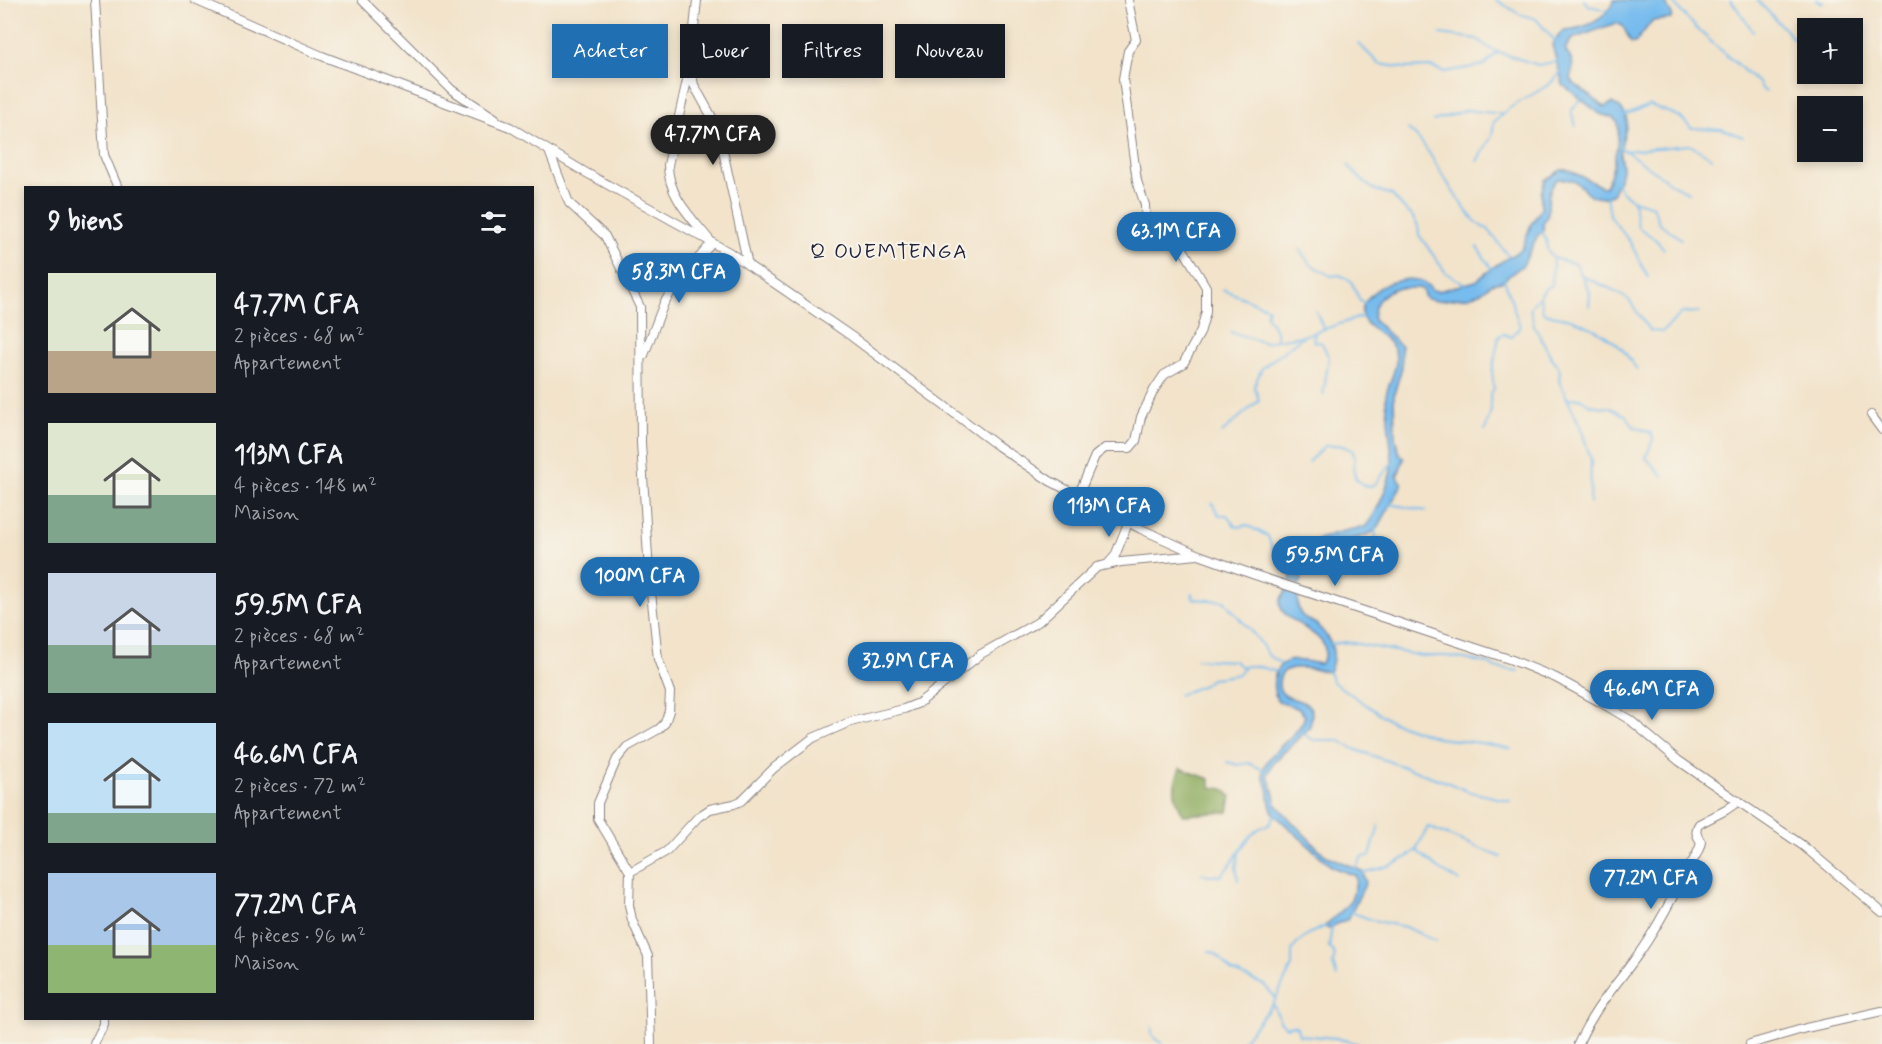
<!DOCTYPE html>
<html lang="fr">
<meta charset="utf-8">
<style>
:root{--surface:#171b24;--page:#242831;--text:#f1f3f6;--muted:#9ea1a6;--accent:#1f6fb2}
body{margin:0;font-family:Mynerve,sans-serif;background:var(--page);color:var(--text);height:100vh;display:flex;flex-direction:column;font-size:22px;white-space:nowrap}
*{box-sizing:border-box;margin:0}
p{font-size:20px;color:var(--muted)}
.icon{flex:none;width:33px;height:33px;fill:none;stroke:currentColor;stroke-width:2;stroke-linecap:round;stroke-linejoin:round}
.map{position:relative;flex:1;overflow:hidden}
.drawer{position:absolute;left:24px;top:186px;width:510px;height:834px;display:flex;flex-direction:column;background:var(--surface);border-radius:0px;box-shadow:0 3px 9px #0003}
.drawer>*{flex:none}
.hud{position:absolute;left:552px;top:24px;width:570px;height:54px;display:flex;gap:12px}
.buttons{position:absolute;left:1797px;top:18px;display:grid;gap:12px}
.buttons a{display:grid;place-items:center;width:66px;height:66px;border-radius:0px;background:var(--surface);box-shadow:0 3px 9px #0003;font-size:30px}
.price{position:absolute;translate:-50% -51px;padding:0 14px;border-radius:21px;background:var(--accent);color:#fff;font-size:20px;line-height:39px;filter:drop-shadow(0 2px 3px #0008)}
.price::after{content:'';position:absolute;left:50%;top:36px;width:18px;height:14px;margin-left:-9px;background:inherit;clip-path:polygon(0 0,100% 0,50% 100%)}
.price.current{background:#222;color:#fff}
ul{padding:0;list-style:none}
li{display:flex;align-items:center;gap:18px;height:150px;padding:0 24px}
li span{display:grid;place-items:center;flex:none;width:168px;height:120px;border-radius:0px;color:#555}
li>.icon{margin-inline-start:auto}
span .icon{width:72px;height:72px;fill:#fffc;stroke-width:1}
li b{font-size:26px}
h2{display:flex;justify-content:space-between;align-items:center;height:72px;padding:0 24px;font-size:26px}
.chip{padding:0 21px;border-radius:0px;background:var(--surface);box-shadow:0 3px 9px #0003;font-size:21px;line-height:54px}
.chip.current{background:var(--accent);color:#fff}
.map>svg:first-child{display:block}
</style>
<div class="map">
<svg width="1882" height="1044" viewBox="0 0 1882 1044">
<rect width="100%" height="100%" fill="#f7f3e8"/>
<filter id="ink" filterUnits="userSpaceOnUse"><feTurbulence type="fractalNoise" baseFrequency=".0167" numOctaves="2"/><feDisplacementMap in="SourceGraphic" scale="12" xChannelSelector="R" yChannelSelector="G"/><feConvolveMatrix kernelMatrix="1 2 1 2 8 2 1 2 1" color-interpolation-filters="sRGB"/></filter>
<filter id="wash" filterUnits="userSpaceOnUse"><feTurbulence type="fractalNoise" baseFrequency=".008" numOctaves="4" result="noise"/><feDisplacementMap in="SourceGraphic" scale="24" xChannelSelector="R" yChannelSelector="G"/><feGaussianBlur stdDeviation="1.35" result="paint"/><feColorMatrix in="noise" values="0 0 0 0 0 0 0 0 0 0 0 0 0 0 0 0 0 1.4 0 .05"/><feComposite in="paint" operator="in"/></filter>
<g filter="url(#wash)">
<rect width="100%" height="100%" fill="#f2e3ca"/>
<path fill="#8eac60" stroke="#58674e" stroke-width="1.5" d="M1180,768L1210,779V787L1224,789L1231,796L1228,812L1183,815C1174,795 1171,789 1180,768Z"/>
<g fill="#77bcee" stroke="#4c6f94" stroke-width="1.5">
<path d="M1614,0H1667L1666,4L1672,15L1671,19L1652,21L1635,43H1631L1623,26L1616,23L1572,39L1566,47V52C1573,60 1575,67 1570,78L1572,82L1605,107L1612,103C1639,117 1621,132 1620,153C1620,158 1622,163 1622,168C1622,176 1615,187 1612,195C1580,206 1590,177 1558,179C1540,197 1555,209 1543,223L1544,231L1538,235L1523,265L1501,282L1491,284L1480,293L1469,297L1437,301L1428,299L1424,296L1423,290L1419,288C1411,289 1401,287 1394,289C1381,293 1371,307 1374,320L1401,346L1402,367L1394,394L1395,438L1400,454L1404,459L1397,477L1402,484L1379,526L1373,532L1350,541L1334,542L1318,550L1307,561L1300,585L1290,581L1292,571L1298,563L1297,552C1319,536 1339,531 1365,527C1378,512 1392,479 1392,459C1391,446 1389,432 1388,418C1388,411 1385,402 1386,395C1389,379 1402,364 1393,347C1386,334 1359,326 1362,310C1368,284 1416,267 1432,290L1438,291L1476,281L1496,265L1522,249L1531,224L1541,209V193L1545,180L1561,170H1569L1600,186L1604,187C1613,178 1620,136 1618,123L1613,118L1600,114L1563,85L1552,45L1563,30C1584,29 1606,21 1614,0Z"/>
<path d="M1288,588L1299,592C1297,601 1296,612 1305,618C1309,621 1314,622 1317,625C1332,640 1338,653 1329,672C1314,670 1278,658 1279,685C1279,702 1306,697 1311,709C1313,715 1311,723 1309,728L1274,762L1267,775L1272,787L1276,804L1295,825L1325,855L1362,871L1366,882L1348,919L1329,928L1324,927C1342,908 1355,907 1356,876L1332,867L1275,815C1268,805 1270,799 1268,788C1267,784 1263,780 1263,776C1261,754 1299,738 1305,716L1299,709L1278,701C1273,691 1272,683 1276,672C1284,654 1305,661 1320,664C1343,635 1284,626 1280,605C1279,598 1285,593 1288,588Z"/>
</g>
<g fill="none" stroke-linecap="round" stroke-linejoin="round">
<g stroke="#77bcee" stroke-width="2">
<polyline points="1496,0 1519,14 1536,19 1556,42"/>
<polyline points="1584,0 1588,5 1608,11"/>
<path d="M1671,0C1692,26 1716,46 1741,68C1748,74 1751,79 1759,83L1761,88L1766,92"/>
<polyline points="1731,0 1753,31"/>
<polyline points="1757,0 1793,38 1808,45"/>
<polyline points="1816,0 1823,3"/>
<polyline points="1441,34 1477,39 1492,50 1538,65 1558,61"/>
<polyline points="1358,43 1379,64 1405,68 1431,67 1445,72 1484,65 1498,52"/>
<polyline points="1625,115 1650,105 1680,117 1691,128 1722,129 1743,137"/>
<polyline points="1433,121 1467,110 1503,114"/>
<polyline points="1576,126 1571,111 1582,98"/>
<path d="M1408,129C1413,133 1418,138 1422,143C1436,160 1468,226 1488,229L1509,257"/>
<polyline points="1620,147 1672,184 1690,193"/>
<polyline points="1624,151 1690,145 1712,158"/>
<polyline points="1477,161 1492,136 1494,122 1508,109 1550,84 1560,72"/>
<path d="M1348,165C1360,179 1372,193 1391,194L1407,212L1411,214L1418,226L1419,235L1446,273L1468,286"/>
<polyline points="1617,181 1621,191 1633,200 1638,227 1655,239 1664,249"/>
<polyline points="1607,195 1610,216 1630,242 1648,277"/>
<polyline points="1633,200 1653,206 1659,223 1681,239"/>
<polyline points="1541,231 1546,239 1547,249 1553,258 1552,285 1546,288 1530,308 1534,325 1550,355 1560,370 1559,381 1581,428 1591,460 1590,504"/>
<polyline points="1477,247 1492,269"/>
<polyline points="1299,249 1310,264 1331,276 1340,275 1351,281 1360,301 1367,304"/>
<polyline points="1553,258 1576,264 1582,276 1613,290 1629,300 1650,331 1662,332 1682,313 1699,312"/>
<polyline points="1582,276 1590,293 1589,306"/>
<polyline points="1222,289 1268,308 1266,315 1276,331 1276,340 1301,336"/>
<path d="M1540,297L1543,312C1552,316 1562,317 1571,319C1587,325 1607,335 1620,347C1627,353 1630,362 1637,369"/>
<polyline points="1316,311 1323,328"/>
<polyline points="1231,332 1265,343 1276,340"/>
<polyline points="1315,332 1313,341 1322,343 1329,358 1323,395"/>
<polyline points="1567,399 1580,398 1590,405 1610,408 1627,416 1633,426 1651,433 1653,439 1646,458 1663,476"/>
<polyline points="1485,431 1491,410 1490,394 1494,389 1492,372 1499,336 1504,334 1511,337 1520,327 1504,279"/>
<polyline points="1222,433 1259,400 1254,386 1262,368 1303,336 1364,316"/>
<polyline points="1308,462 1325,446 1340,445 1352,450 1355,457 1353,469 1356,479 1366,487 1374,485 1393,462"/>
<path d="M1212,503L1219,515H1227L1235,526L1241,527L1246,525L1268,536L1272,548L1278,553C1287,548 1297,543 1306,548"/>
<polyline points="1390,504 1426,511"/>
<polyline points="1375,526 1379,577"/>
<polyline points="1192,593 1193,599 1224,601 1257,638 1269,656 1281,664"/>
<polyline points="1331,644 1347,642 1422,656 1447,656 1487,663 1495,668 1519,671"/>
<polyline points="1196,659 1234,661 1240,666 1256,666 1278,672"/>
<polyline points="1328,670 1333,682 1390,721 1438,738 1481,743 1511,749"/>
<polyline points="1178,695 1204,685 1211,679 1239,674 1244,666"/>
<polyline points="1304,734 1313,740 1338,740 1354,749 1449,783 1467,791 1510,801"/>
<polyline points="1227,762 1238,765 1248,763 1264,770"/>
<polyline points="1416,850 1428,827 1501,857"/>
<polyline points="1355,869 1362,857 1370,856 1379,825"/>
<path d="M1360,873C1380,869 1400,865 1416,850L1436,867L1459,881"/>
<path d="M1201,874L1220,876C1236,863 1249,826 1269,825L1276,812"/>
<polyline points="1238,880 1236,867 1239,853"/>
<polyline points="1351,912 1372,920 1405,927 1436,941"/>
<polyline points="1332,926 1329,947 1335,954 1333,964 1337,977"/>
<polyline points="1209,951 1216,954 1231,971 1264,985 1276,998"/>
<polyline points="1273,1004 1280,1021 1286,1027 1292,1025 1297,1027 1299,1035 1336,1038 1359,1044"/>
<polyline points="1152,1027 1152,1036 1162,1044"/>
<polyline points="1240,1044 1273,1004 1292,966 1292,950 1296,945 1308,934 1326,926"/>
</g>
</g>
</g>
<g filter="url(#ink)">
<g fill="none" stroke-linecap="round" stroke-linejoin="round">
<g stroke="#8a8282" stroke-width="10">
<g id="minor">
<polyline points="95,0 104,155 118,188"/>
<polyline points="195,0 322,56 510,127 583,171 729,252 851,336 998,446 1050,481 1141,529 1199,555 1252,574 1512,660 1556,678 1600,702 1630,720 1679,761 1802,845 1882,912"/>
<polyline points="362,0 452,90 495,118"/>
<polyline points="691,70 694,85 718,128 748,265"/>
<polyline points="549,151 569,203 605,236 640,307 641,443 649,573 658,659 670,692 669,711 665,723 659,729 627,747 617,759 598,803 598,819 630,872 629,905 632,920 648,956 651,1044"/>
<path d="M644,355L664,303L679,280L712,243C693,219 668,197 668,165L690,67L697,0"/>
<polyline points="1871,415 1882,430"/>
<polyline points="1078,496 1095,456 1105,448 1130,448 1136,441 1141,417 1154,390 1164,375 1183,364 1200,333 1206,312 1206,287 1183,249 1177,244 1146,232 1145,205 1137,181 1123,79 1128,51 1136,40 1128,0"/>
<polyline points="1107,565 1115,556 1128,523"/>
<polyline points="630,872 667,851 698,817 710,809 734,804 741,801 774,768 813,738 850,722 904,709 919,703 981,654 1038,622 1097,567 1121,562 1198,555"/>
<polyline points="94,1044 104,1024 104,1018"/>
<path d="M1578,1044C1594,1008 1615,987 1637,956C1656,930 1670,903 1684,875C1690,864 1699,855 1701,842C1697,836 1694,831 1699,824L1726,810L1739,801"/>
<polyline points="1750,1044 1806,1028 1882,1011"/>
</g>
</g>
<use href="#minor" stroke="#fff" stroke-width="8"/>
</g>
</g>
<g text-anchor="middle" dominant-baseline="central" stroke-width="4.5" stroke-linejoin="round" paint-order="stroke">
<g font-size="21" letter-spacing="1.5" fill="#22223b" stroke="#f7f3e8">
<text x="889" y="252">Q OUEMTENGA</text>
</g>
</g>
</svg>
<div class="buttons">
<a>+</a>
<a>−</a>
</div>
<b class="price current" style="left:713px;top:166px">47.7M CFA</b>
<b class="price" style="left:1176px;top:263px">63.1M CFA</b>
<b class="price" style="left:679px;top:304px">58.3M CFA</b>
<b class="price" style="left:1109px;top:538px">113M CFA</b>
<b class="price" style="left:1335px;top:587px">59.5M CFA</b>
<b class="price" style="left:640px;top:608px">100M CFA</b>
<b class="price" style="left:908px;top:693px">32.9M CFA</b>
<b class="price" style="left:1652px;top:721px">46.6M CFA</b>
<b class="price" style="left:1651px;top:910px">77.2M CFA</b>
<div class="hud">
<a class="chip current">Acheter</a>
<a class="chip">Louer</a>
<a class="chip">Filtres</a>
<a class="chip">Nouveau</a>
</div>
<section class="drawer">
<h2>9 biens<svg class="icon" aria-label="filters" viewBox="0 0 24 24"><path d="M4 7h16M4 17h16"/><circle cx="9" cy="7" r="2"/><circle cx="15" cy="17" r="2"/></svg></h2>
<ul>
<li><span style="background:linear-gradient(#dfe7d0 65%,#b9a48a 0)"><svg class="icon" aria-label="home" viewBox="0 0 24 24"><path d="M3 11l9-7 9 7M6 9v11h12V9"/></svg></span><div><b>47.7M CFA</b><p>2 pièces · 68 m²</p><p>Appartement</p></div></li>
<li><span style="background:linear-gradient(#dfe7d0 60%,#7fa58c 0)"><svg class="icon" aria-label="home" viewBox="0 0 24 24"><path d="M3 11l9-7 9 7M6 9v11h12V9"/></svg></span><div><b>113M CFA</b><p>4 pièces · 148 m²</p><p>Maison</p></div></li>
<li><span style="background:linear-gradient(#c9d6e8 60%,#7fa58c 0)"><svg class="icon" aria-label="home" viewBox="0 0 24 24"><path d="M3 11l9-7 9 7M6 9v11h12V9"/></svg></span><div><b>59.5M CFA</b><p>2 pièces · 68 m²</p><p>Appartement</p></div></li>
<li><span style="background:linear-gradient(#bfe0f5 75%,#7fa58c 0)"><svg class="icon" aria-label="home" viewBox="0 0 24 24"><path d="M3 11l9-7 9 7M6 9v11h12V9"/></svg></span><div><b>46.6M CFA</b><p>2 pièces · 72 m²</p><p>Appartement</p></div></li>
<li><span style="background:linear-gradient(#a9c7e8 60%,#8fb573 0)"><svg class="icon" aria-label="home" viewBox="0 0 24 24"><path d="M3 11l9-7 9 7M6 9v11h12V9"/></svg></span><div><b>77.2M CFA</b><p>4 pièces · 96 m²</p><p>Maison</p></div></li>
</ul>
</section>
</div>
